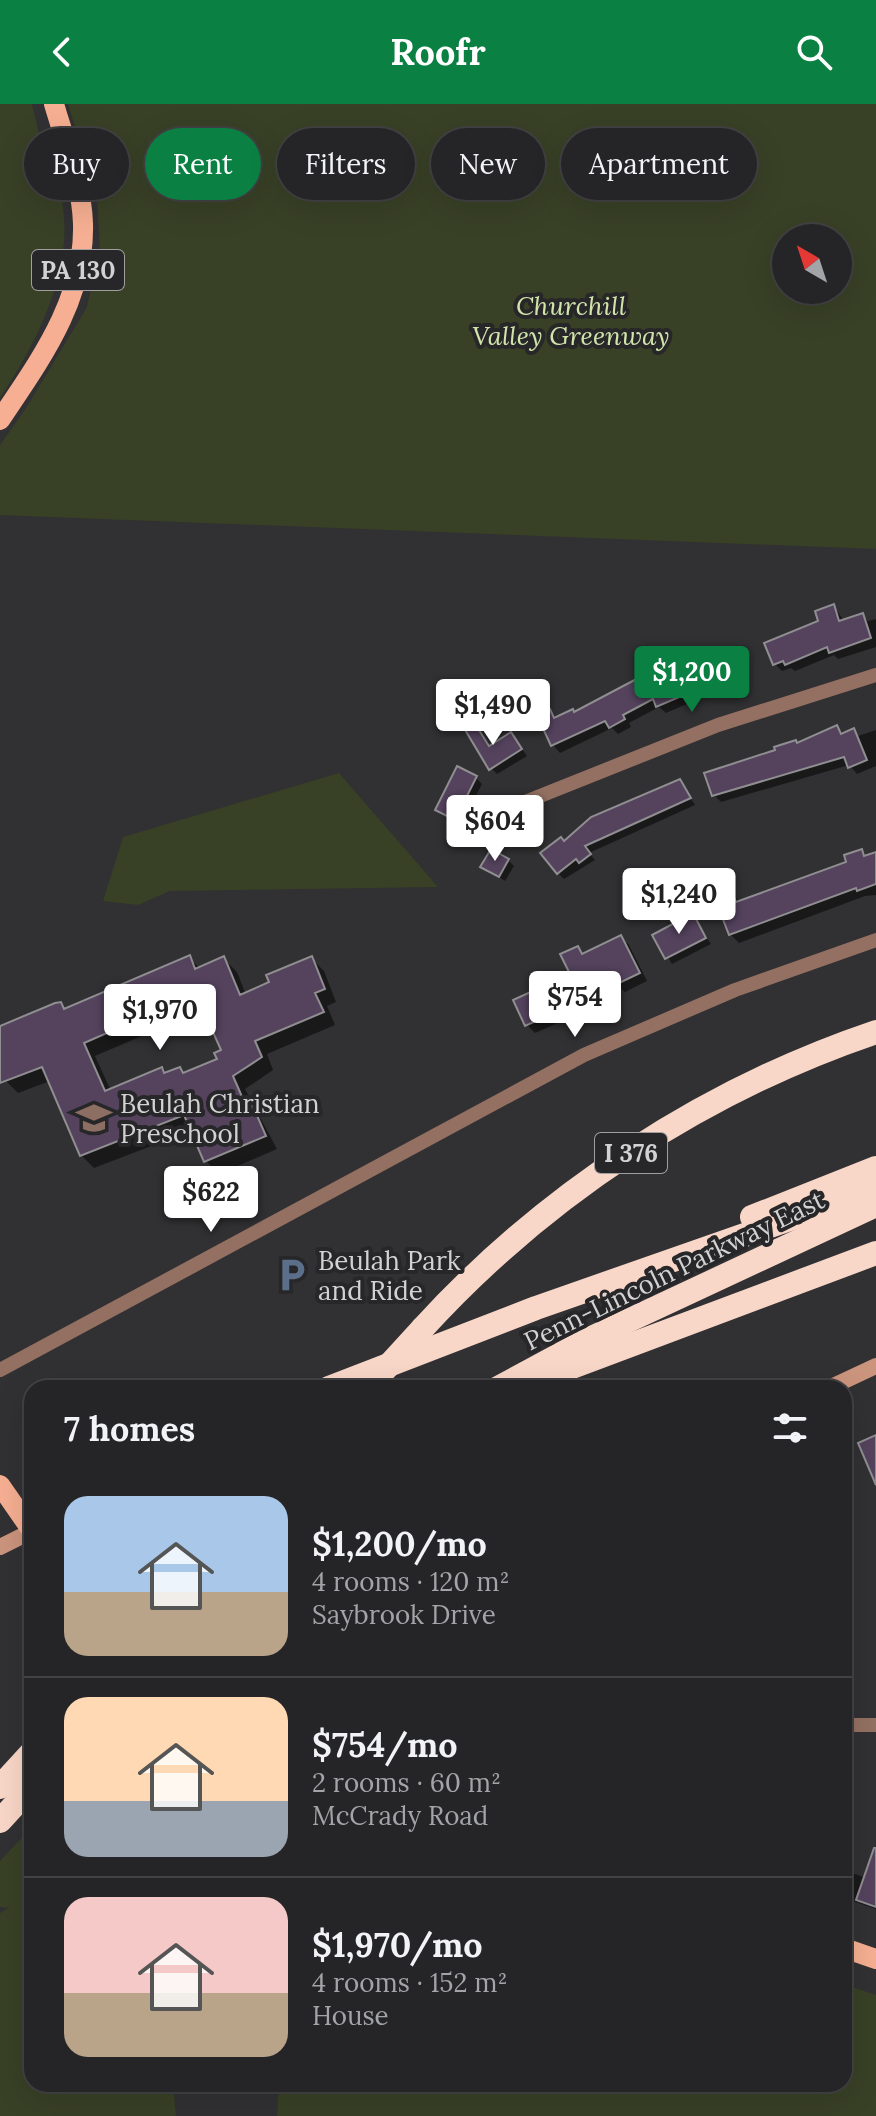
<!DOCTYPE html>
<meta charset="utf-8">
<style>
:root{--surface:#252426;--page:#2d2c2e;--text:#f1f3f6;--muted:#a3a4a7;--line:#424143;--accent:#0b8043}
body{margin:0;font-family:Lora,serif;background:var(--page);color:var(--text);height:100vh;display:flex;flex-direction:column;font-size:30px;white-space:nowrap}
*{box-sizing:border-box;margin:0}
p{font-size:26px;color:var(--muted)}
.icon{flex:none;width:44px;height:44px;fill:none;stroke:currentColor;stroke-width:2;stroke-linecap:round;stroke-linejoin:round}
.map{position:relative;flex:1;overflow:hidden}
.sheet{position:absolute;left:24px;top:1276px;width:828px;height:712px;display:flex;flex-direction:column;background:var(--surface);border-radius:24px;box-shadow:0 8px 32px #0002,0 0 0 2px var(--line)}
.sheet>*{flex:none}
.banner{position:absolute;left:24px;top:24px;width:828px;height:72px;display:flex;gap:16px}
.needle{width:52px;rotate:321deg}
.controls{position:absolute;left:772px;top:120px;display:grid;gap:16px}
.controls a{display:grid;place-items:center;width:80px;height:80px;border-radius:50%;background:var(--surface);box-shadow:0 8px 32px #0002,0 0 0 2px var(--line);font-size:40px}
.price{position:absolute;translate:-50% -68px;padding:0 18px;border-radius:8px;background:#fff;color:#222;font-size:26px;line-height:52px;filter:drop-shadow(0 2px 4px #0008)}
.price::after{content:'';position:absolute;left:50%;top:48px;width:24px;height:18px;margin-left:-12px;background:inherit;clip-path:polygon(0 0,100% 0,50% 100%)}
.price.active{background:var(--accent);color:#fff}
ul{padding:0;list-style:none}
li{display:flex;align-items:center;gap:24px;height:200px;padding:0 40px}
li+li{border-top:2px solid var(--line)}
li span{display:grid;place-items:center;flex:none;width:224px;height:160px;border-radius:24px;color:#555}
li>.icon{margin-inline-start:auto}
span .icon{width:96px;height:96px;fill:#fffc;stroke-width:1}
li b{font-size:34px}
h2{display:flex;justify-content:space-between;align-items:center;height:96px;padding:0 40px;font-size:34px}
.chip{padding:0 28px;border-radius:36px;background:var(--surface);box-shadow:0 8px 32px #0002,0 0 0 2px var(--line);font-size:28px;line-height:72px}
.chip.active{background:var(--accent);color:#fff}
header{display:flex;justify-content:space-between;align-items:center;height:104px;padding:0 40px;background:var(--accent);color:#fff;font-size:36px;font-weight:800}
.map>svg:first-child{display:block}
</style>
<header><svg class="icon" aria-label="back" viewBox="0 0 24 24"><path d="M15 5l-7 7 7 7"/></svg>Roofr<svg class="icon" aria-label="search" viewBox="0 0 24 24"><circle cx="10" cy="10" r="6"/><path d="M15 15l6 6"/></svg></header>
<div class="map">
<svg width="876" height="2012" viewBox="0 0 876 2012">
<rect width="100%" height="100%" fill="#313032"/>
<g fill="#384026" fill-rule="evenodd">
<path d="M0,0H32C36,16 39,32 44,48C47,59 55,70 58,81C81,153 39,236 0,294Z"/>
<path d="M68,0H876V445L0,411V341L26,304L87,203L100,146L97,95ZM786,134H838V186H786Z"/>
<polygon points="339,669 438,783 170,787 138,801 103,797 123,733"/>
<polygon points="32,1723 32,1980 173,1980 176,2012 0,2012 0,1809 9,1804 0,1803 0,1757"/>
<polygon points="844,1880 876,1891 876,2012 277,2012 279,1980 844,1980"/>
</g>
<g fill="#0007" fill-rule="evenodd">
<polygon points="834,502 844,517 862,511 868,517 876,515 876,543 838,555 834,551 795,567 791,564 782,567 775,560"/>
<polygon points="687,557 696,570 734,557 741,564 747,581 722,589 720,586 666,609 659,603 629,619 631,623 618,630 612,624 560,649 553,641 539,612 549,608 556,615 575,610"/>
<polygon points="474,620 491,643 511,630 527,652 497,670 491,664"/>
<polygon points="837,623 845,631 853,627 858,632 876,626 876,662 857,670 849,661 721,698 714,691 798,640"/>
<polygon points="476,674 482,680 461,720 437,705"/>
<polygon points="680,678 695,701 589,749 595,756 564,775 558,769 565,739"/>
<polygon points="861,747 867,753 876,750 876,791 865,792 739,839 730,830 731,788 740,798 849,759"/>
<polygon points="508,756 514,762 505,777 483,762"/>
<polygon points="693,812 711,840 672,860 655,832"/>
<polygon points="621,833 629,841 647,877 625,888 617,881 567,906 571,913 535,929 527,921 573,871 577,844 584,851"/>
<path d="M189,854L201,865L224,855L237,868L246,891L311,854L324,867L336,898L327,902L335,921L267,950L273,966L245,985L277,1045L219,1070L206,1057L193,1026L94,1064L81,1051L50,977L18,989L5,976L0,965V926L60,900L66,906ZM205,905L224,947L219,956L185,971L179,965L166,971L161,966L111,987L95,952Z"/>
<polygon points="844,1766 866,1774 876,1769 876,1805 844,1794"/>
</g>
<g fill="#55435e" stroke="#8f8e90" stroke-width="2" fill-rule="evenodd">
<polygon points="834,500 839,517 863,509 871,534 829,549 827,543 785,561 783,557 773,561 764,539 818,517 815,507"/>
<polygon points="734,554 741,573 713,583 712,579 656,603 653,595 623,611 625,615 609,624 605,617 551,642 537,611 550,605 554,614 573,605 574,608 644,571 688,555 693,569"/>
<polygon points="474,618 489,642 511,628 522,645 489,666 464,624"/>
<polygon points="837,621 841,630 854,624 867,656 848,664 844,653 712,692 704,669 775,646 774,643 796,636 797,639"/>
<polygon points="457,662 477,672 455,716 435,706"/>
<polygon points="680,675 691,694 585,742 591,750 579,759 576,755 557,770 540,749 561,733 564,737 591,713"/>
<polygon points="491,745 509,755 499,773 480,763"/>
<polygon points="862,745 864,752 876,748 876,780 857,787 856,784 729,831 714,792 731,785 736,798 846,758 844,751"/>
<polygon points="693,809 706,834 665,855 652,831"/>
<polygon points="621,831 640,869 615,881 610,872 560,897 564,904 525,922 513,896 570,870 560,850 578,842 582,850"/>
<path d="M190,851L195,865L224,852L240,891L269,878L266,871L312,852L325,885L315,889L324,908L255,937L262,953L233,972L246,1002L252,1000L266,1032L204,1058L184,1011L80,1052L42,963L0,979V922L55,899L61,898L64,905ZM196,890L221,946L214,949L217,955L183,969L180,963L164,969L162,963L105,987L84,939Z"/>
<polygon points="876,1331 876,1381 858,1339"/>
<polygon points="874,1744 876,1744 876,1803 856,1796"/>
</g>
<g fill="none" stroke-linecap="round" stroke-linejoin="round">
<g stroke="#937062" stroke-width="14">
<polyline points="525,698 718,621 876,571"/>
<polyline points="0,1266 584,951 735,886 876,836"/>
<polyline points="844,1621 876,1621"/>
</g>
<g stroke="#cb947d" stroke-width="16">
<polyline points="829,1284 876,1262"/>
<polyline points="0,1443 32,1427"/>
</g>
<g stroke="#f6af92" stroke-width="20">
<path d="M0,316C40,256 85,196 83,120C82,80 65,38 54,0"/>
<polyline points="0,1381 32,1427"/>
<polyline points="844,1844 876,1855"/>
</g>
<g stroke="#f9d7c8" stroke-width="24">
<polyline points="752,1113 876,1064"/>
<path d="M422,1225C544,1091 704,986 876,928"/>
<polyline points="540,1275 876,1149"/>
<polyline points="329,1284 536,1204 876,1085"/>
<polyline points="498,1284 587,1236 876,1101"/>
<polyline points="0,1683 32,1648"/>
<polyline points="0,1717 32,1682"/>
</g>
<polyline stroke="#f9d7c8" stroke-width="24" points="368,1284 422,1225"/>
</g>
<defs>
<g id="school-bare" transform="scale(2.76)"><path d="M0-5L7-2L0 1L-7-2ZM-4 1L0 2.5L4 1V4Q0 6-4 4Z" fill="#8d6e63" stroke="#272628" stroke-width="2.5" paint-order="stroke"/></g>
<g id="parking-bare" transform="scale(2.76)"><path d="M-3.5-5.5H1a3.5 3.5 0 0 1 0 7H-1V5.5H-3.5ZM-1-3.4V-.6H.8a1.4 1.4 0 0 0 0-2.8Z" fill="#5c6f8a" stroke="#272628" stroke-width="2.5" paint-order="stroke"/></g>
</defs>
<g fill-rule="evenodd">
<use href="#school-bare" x="94" y="1014"/>
<use href="#parking-bare" x="292" y="1171"/>
</g>
<g text-anchor="middle" dominant-baseline="central" stroke-width="8" stroke-linejoin="round" paint-order="stroke">
<g fill="#272628" stroke="#9f9ea0" stroke-width="2">
<rect x="32" y="146" width="92" height="40" rx="6"/>
<rect x="595" y="1029" width="72" height="40" rx="6"/>
</g>
<g font-size="24" font-weight="bold" fill="#d3d2d3">
<text x="78" y="166">PA 130</text>
<text x="631" y="1049">I 376</text>
</g>
<g font-size="26" font-style="italic" fill="#d1e5ab" stroke="#272628">
<text x="571" y="201">Churchill<tspan x="571" dy="30">Valley Greenway</tspan></text>
</g>
<g font-size="26" fill="#d3d2d3" stroke="#272628" text-anchor="start">
<text x="120" y="999">Beulah Christian<tspan x="120" dy="30">Preschool</tspan></text>
<text x="318" y="1156">Beulah Park<tspan x="318" dy="30">and Ride</tspan></text>
</g>
<g font-size="26" fill="#d3d2d3" stroke="#272628">
<text transform="translate(674 1166) rotate(-26)">Penn-Lincoln Parkway East</text>
</g>
</g>
</svg>
<div class="controls">
<a><svg class="needle" viewBox="-14 -14 28 28"><path d="M0-13l5 13h-10z" fill="#e53935"/><path d="M0 13l5-13h-10z" fill="#a3a4a7"/></svg></a>
</div>
<b class="price active" style="left:692px;top:610px">$1,200</b>
<b class="price" style="left:493px;top:643px">$1,490</b>
<b class="price" style="left:495px;top:759px">$604</b>
<b class="price" style="left:679px;top:832px">$1,240</b>
<b class="price" style="left:575px;top:935px">$754</b>
<b class="price" style="left:160px;top:948px">$1,970</b>
<b class="price" style="left:211px;top:1130px">$622</b>
<div class="banner">
<a class="chip">Buy</a>
<a class="chip active">Rent</a>
<a class="chip">Filters</a>
<a class="chip">New</a>
<a class="chip">Apartment</a>
</div>
<section class="sheet">
<h2>7 homes<svg class="icon" aria-label="filters" viewBox="0 0 24 24"><path d="M4 7h16M4 17h16"/><circle cx="9" cy="7" r="2"/><circle cx="15" cy="17" r="2"/></svg></h2>
<ul>
<li><span style="background:linear-gradient(#a9c7e8 60%,#b9a48a 0)"><svg class="icon" aria-label="home" viewBox="0 0 24 24"><path d="M3 11l9-7 9 7M6 9v11h12V9"/></svg></span><div><b>$1,200/mo</b><p>4 rooms · 120 m²</p><p>Saybrook Drive</p></div></li>
<li><span style="background:linear-gradient(#ffd9b3 65%,#9aa5b1 0)"><svg class="icon" aria-label="home" viewBox="0 0 24 24"><path d="M3 11l9-7 9 7M6 9v11h12V9"/></svg></span><div><b>$754/mo</b><p>2 rooms · 60 m²</p><p>McCrady Road</p></div></li>
<li><span style="background:linear-gradient(#f6c9c9 60%,#b9a48a 0)"><svg class="icon" aria-label="home" viewBox="0 0 24 24"><path d="M3 11l9-7 9 7M6 9v11h12V9"/></svg></span><div><b>$1,970/mo</b><p>4 rooms · 152 m²</p><p>House</p></div></li>
</ul>
</section>
</div>
